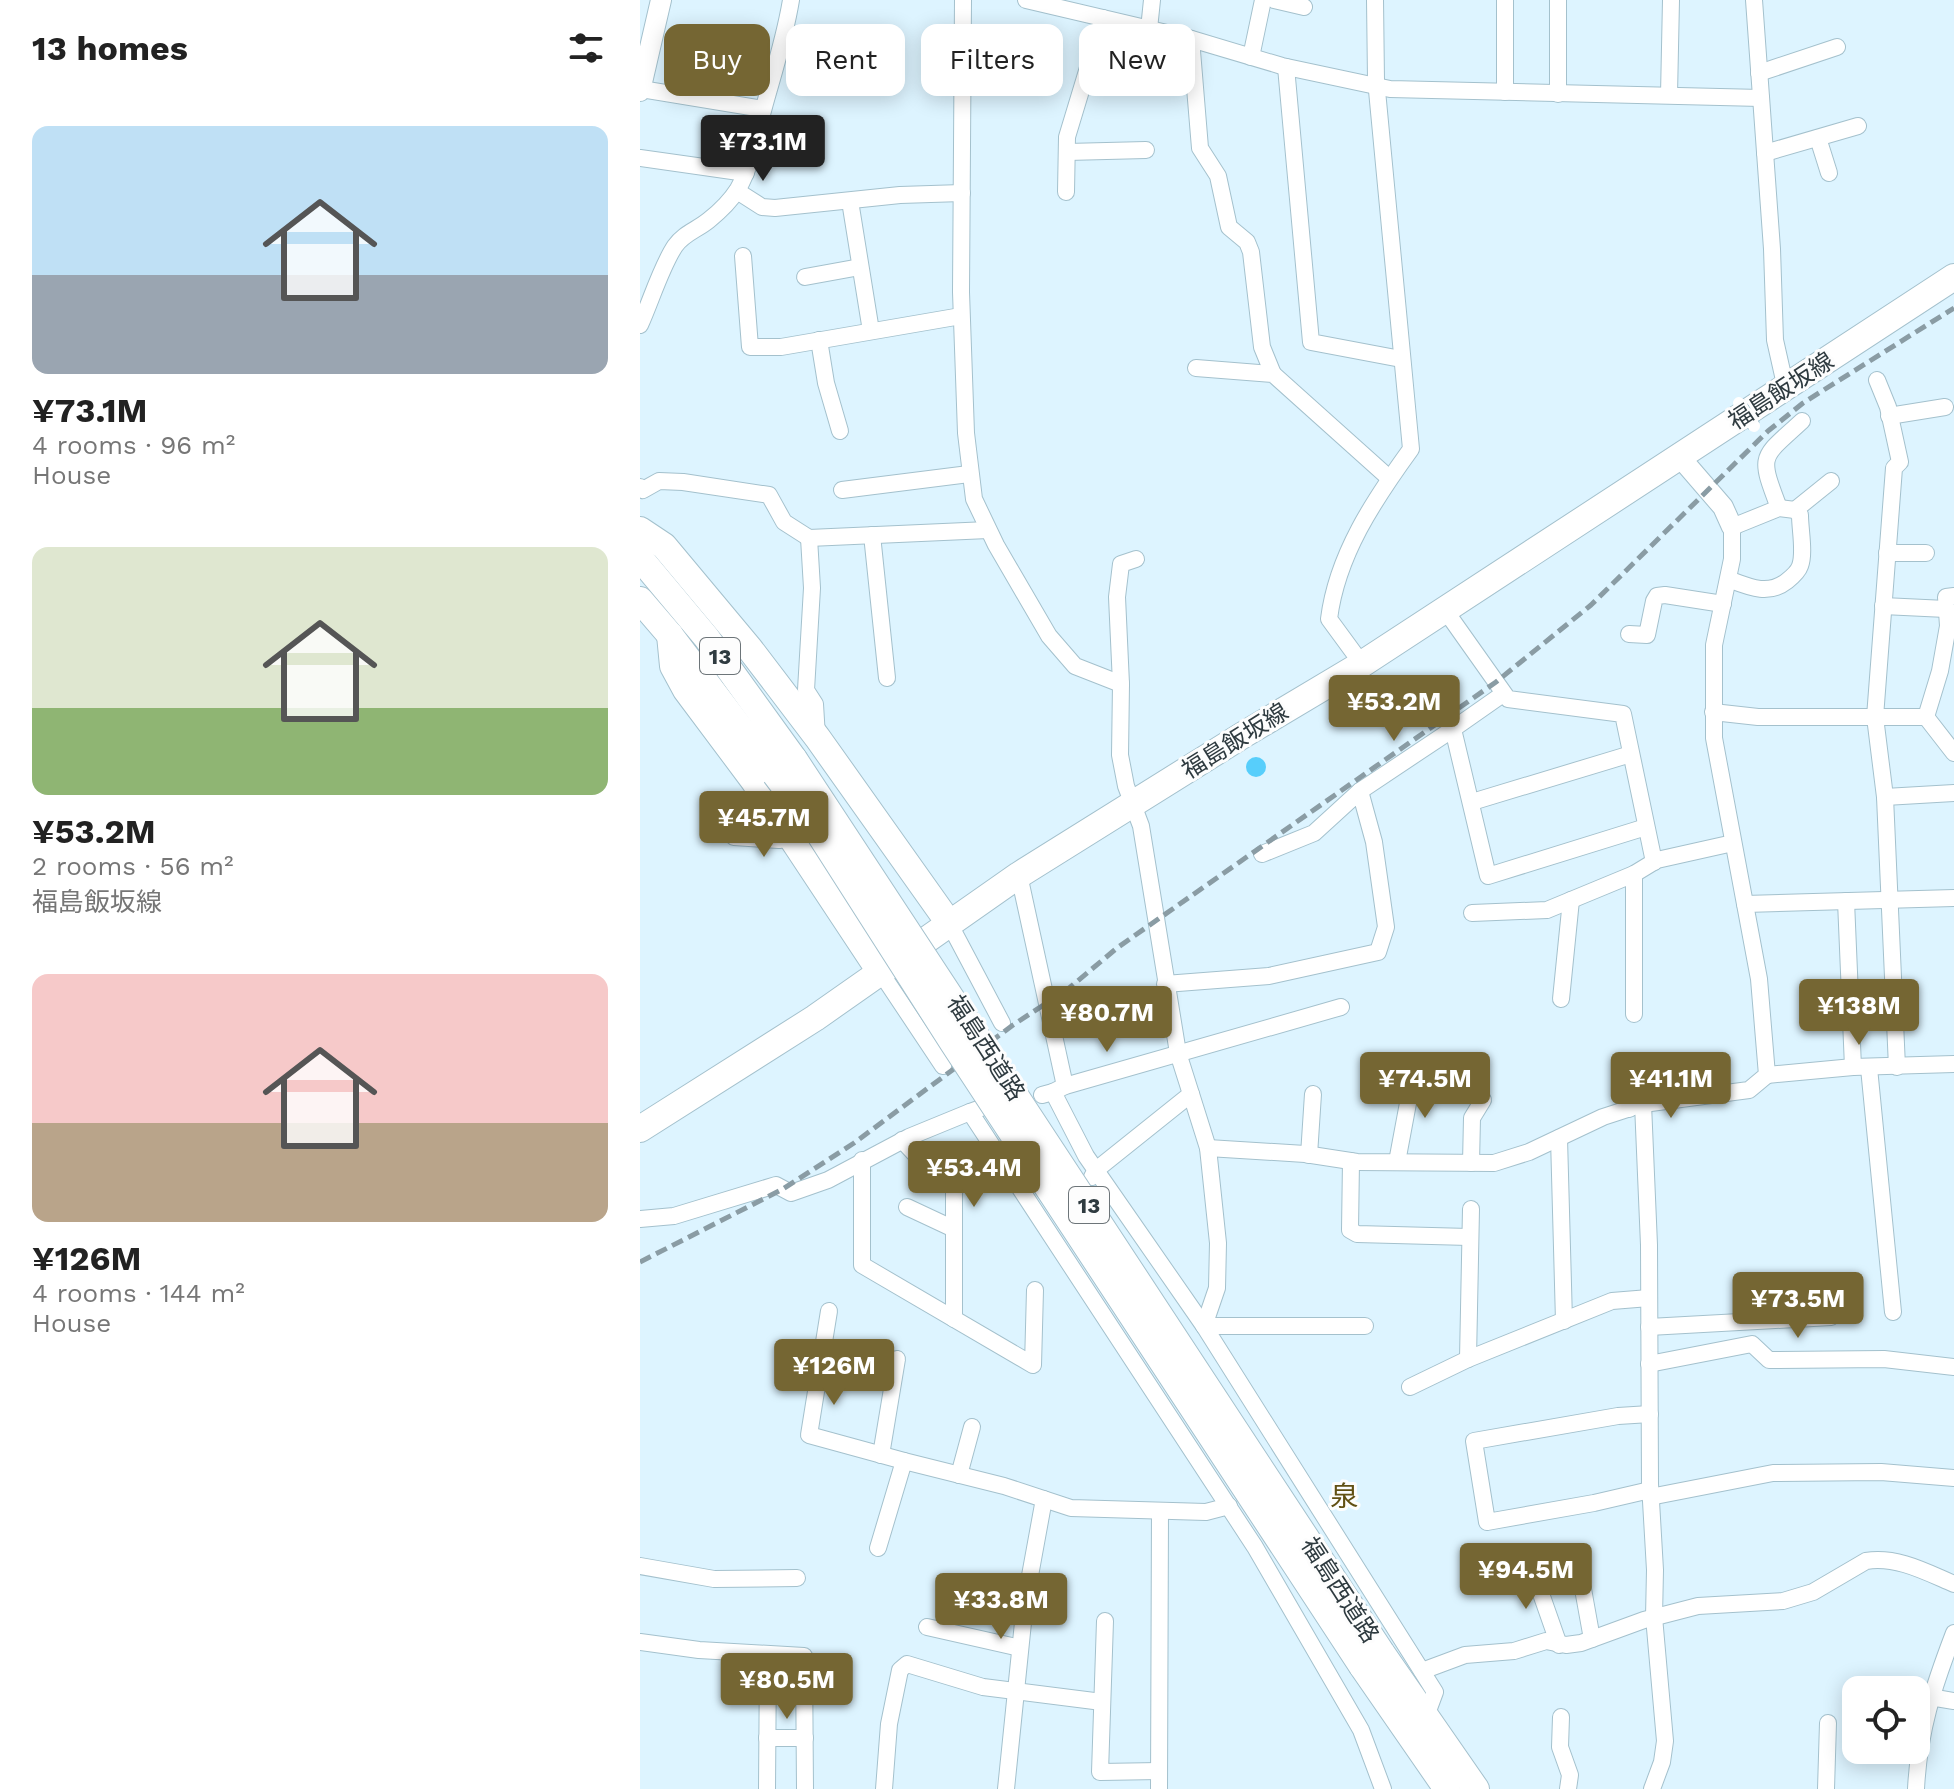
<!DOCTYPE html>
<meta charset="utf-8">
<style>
:root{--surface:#fff;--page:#f6f6f6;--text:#222;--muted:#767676;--accent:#756633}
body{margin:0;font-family:"Work Sans","Noto Sans JP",sans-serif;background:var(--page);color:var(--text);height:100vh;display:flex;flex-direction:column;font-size:30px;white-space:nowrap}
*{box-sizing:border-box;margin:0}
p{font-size:26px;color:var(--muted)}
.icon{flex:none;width:44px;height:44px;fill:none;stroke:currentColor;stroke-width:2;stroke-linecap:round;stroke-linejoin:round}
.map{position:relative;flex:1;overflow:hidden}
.drawer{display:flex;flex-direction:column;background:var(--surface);width:640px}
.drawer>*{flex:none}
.guide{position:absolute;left:24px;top:24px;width:760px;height:72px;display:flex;gap:16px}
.fabs{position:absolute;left:1202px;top:1676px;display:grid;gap:16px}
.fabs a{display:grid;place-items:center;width:88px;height:88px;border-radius:16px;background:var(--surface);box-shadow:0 4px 20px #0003;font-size:40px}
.price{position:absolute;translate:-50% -68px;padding:0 18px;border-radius:8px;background:var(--accent);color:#fff;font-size:26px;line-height:52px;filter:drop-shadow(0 2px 4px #0008)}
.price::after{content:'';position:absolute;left:50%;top:48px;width:24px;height:18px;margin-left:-12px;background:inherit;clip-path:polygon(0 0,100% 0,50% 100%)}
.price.active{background:#222;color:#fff}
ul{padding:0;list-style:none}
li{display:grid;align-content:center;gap:16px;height:424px;padding:0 32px}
li span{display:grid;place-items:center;height:248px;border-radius:16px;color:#555}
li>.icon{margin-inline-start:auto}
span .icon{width:144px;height:144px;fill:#fffc;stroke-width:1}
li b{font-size:34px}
h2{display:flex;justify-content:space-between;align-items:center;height:96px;padding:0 32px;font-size:34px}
.tag{padding:0 28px;border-radius:16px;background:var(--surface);box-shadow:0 4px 20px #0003;font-size:28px;line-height:72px}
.tag.active{background:var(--accent);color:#fff}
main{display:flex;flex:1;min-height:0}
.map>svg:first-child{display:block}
</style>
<main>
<section class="drawer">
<h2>13 homes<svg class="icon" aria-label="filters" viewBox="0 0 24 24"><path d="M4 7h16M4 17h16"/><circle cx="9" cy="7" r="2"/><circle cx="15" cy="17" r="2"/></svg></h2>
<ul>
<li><span style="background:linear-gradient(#bfe0f5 60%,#9aa5b1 0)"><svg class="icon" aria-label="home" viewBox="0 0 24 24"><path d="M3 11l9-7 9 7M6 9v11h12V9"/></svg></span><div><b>¥73.1M</b><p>4 rooms · 96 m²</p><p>House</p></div></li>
<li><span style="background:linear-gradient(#dfe7d0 65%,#8fb573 0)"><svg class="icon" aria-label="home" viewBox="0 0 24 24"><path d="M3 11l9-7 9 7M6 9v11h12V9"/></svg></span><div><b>¥53.2M</b><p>2 rooms · 56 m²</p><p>福島飯坂線</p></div></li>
<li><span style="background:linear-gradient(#f6c9c9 60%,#b9a48a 0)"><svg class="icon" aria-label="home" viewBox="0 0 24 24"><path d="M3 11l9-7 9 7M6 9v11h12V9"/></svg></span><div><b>¥126M</b><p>4 rooms · 144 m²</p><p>House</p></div></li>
</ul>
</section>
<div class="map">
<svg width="1314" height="1789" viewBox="0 0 1314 1789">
<rect width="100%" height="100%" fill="#ddf4ff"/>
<circle fill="#57cefb" cx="616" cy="767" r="10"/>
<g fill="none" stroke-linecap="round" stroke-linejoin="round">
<g stroke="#a4c1cd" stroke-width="18">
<g id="minor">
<polyline points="323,0 321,292 326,433 334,499 356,545 409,636 435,666 481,684 480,755 486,786 501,826 538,1053 551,1094 456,1170 452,1177"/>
<polyline points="386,0 548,38 642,66 750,89 1121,98"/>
<polyline points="634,0 664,7"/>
<polyline points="865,0 865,92"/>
<polyline points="1114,0 1132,249 1135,340 1146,389"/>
<polyline points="509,29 512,0"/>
<polyline points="551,39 560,148 578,176 589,227 607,242 611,252 622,347 633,374"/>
<polyline points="611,57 623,0"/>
<polyline points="646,67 671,342 761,359"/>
<polyline points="1119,73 1197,47"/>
<polyline points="1,89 123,109"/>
<polyline points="918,94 918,0"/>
<polyline points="1029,95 1031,0"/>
<polyline points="1178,138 1189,173"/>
<polyline points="427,152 506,150"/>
<polyline points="1125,153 1218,126"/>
<polyline points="0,158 106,173"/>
<polyline points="97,191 122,207 135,208 260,195 322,193"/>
<polyline points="426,192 427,137 463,18"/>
<polyline points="210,201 231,331"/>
<polyline points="103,256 110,347 141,347 321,316"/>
<polyline points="165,277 220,267"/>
<path d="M0,325C11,301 21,267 35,246C44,233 57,230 69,220C79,212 91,200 98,189C113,162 116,135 124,107C134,71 145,37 151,0"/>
<polyline points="179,340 186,383 200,431"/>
<polyline points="556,368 633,374 749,478"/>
<polyline points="1237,380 1248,407 1260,462 1254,468 1235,717 1245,797 1257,1067"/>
<polyline points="1249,416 1305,407"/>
<polyline points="0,487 3,490 19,481 43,482 129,495 144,522 169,538 348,530"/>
<polyline points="202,490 329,474"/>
<path d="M1139,508C1118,453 1121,459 1162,421"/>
<polyline points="1155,510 1191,481"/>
<polyline points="232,535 247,678"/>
<polyline points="169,538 172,588 166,690 175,704 177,737"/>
<polyline points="1247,553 1286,553"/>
<polyline points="1243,606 1306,609"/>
<polyline points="805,610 868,699 983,714 1014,862"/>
<polyline points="989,634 1007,635 1014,601 1017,596 1025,595 1083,604"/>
<path d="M722,664L689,619C697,555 734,500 771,449L736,80L735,0"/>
<polyline points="481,684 477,597 481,564 496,559"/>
<polyline points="863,694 813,729 848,876 1006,827"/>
<polyline points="1073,712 1118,717 1286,717 1314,753"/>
<polyline points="1286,717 1300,671 1308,626 1306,597 1314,596"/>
<polyline points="720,791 813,729"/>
<polyline points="1245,797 1314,793"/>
<polyline points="832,802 991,754"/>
<polyline points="94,837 139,840 152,838"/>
<polyline points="379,875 425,1086"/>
<polyline points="1206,901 1213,1067"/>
<polyline points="1105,904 1314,898"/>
<polyline points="832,913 907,910 994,874 1017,860 1093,843"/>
<polyline points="309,923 362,1023"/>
<polyline points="241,973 303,1066"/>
<polyline points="525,984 629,976 738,952 746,927 734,842 720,791 674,833 622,854"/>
<polyline points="921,999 931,900"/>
<polyline points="994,1014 994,874"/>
<polyline points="987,1063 989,1109"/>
<polyline points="1229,1068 1253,1312"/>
<polyline points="1127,1075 1213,1067 1314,1064"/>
<polyline points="413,1092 425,1086 701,1007"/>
<polyline points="551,1094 568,1148 578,1243 577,1288 564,1326"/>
<polyline points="402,1095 413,1092 446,1156 564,1326 795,1692 785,1719"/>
<polyline points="1003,1104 1009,1245 1010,1484 1015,1570 1014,1617 1025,1741 1022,1762 1012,1789"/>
<polyline points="341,1108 330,1112 615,1547 721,1730 743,1789"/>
<polyline points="919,1138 924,1321"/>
<polyline points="262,1140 276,1155 314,1179 314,1319"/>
<path d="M568,1148L665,1154L717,1162L854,1163L889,1152L963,1117L1003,1104L1109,1090L1127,1075L1119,979L1074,738V645L1092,559V527L1139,508L1155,510L1160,515C1160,530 1165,553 1160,566C1158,572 1152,577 1147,581C1128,596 1109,587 1088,579"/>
<polyline points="669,1155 673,1094"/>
<polyline points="222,1160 222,1265 393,1365 395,1290"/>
<polyline points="711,1161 710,1230 717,1234 829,1237"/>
<polyline points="757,1162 774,1071"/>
<polyline points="831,1163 832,1118 843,1100"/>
<polyline points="267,1207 314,1229"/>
<polyline points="0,1219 34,1216 136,1185 151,1193 188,1180 269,1137 330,1112"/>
<polyline points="189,1311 169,1435 264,1461"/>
<polyline points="564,1326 725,1326"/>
<polyline points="1009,1327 1191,1317"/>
<polyline points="828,1359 831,1209"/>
<polyline points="1009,1364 1112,1344 1129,1360 1244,1359 1314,1367"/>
<polyline points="770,1387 828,1359 972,1301 1009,1298"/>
<polyline points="1010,1414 978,1416 834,1441 847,1522 954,1503 1010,1490"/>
<polyline points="241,1455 257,1359"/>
<polyline points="319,1475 332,1427"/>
<polyline points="1010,1497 1133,1473 1241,1472 1314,1478"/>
<polyline points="238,1548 264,1461 364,1486 431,1508 566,1512 589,1506"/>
<polyline points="885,1559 892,1568 919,1645"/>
<polyline points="0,1566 74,1579 157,1578"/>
<polyline points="943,1589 952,1639"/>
<polyline points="465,1621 460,1772 519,1771"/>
<polyline points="287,1627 380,1648"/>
<polyline points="0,1642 59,1650 164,1656 165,1789"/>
<path d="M782,1671L825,1655L874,1651L906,1641L926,1645L941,1643L1004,1620L1058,1606L1143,1601L1173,1592L1226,1561C1257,1556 1286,1572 1314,1584"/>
<polyline points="1290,1697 1314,1701"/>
<polyline points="921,1717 920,1747 930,1775 928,1789"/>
<polyline points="127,1738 165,1738"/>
<polyline points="127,1789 128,1654"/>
<polyline points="244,1789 249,1724 260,1670 267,1664 343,1687 462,1702"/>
<polyline points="366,1789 385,1603 404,1499"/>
<polyline points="519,1789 520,1511"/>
<polyline points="1186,1789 1188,1723"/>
<path d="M1276,1789C1279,1730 1293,1688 1314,1633"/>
</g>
</g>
<g stroke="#a4c1cd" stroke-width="22">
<g id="tertiary">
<polyline points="0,91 21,0"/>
<polyline points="1039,456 1083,507 1092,527"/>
</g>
</g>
<g stroke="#a4c1cd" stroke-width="28">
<polyline id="primary" points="0,1129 175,1018 379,875 603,735 722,664 1314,277"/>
</g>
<g stroke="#a4c1cd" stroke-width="28">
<g id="trunk">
<polyline points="0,530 24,546 110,649 177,737 309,923"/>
<polyline points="0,558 66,637 154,759"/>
<polyline points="0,600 30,635 135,774"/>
<polyline points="30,635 33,666 46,690 114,781 241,973"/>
<polyline points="741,1652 836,1789"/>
<polyline points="722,1666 807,1789"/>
</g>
</g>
<use href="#minor" stroke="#fff" stroke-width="16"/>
<use href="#tertiary" stroke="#fff" stroke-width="20"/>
<use href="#primary" stroke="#fff" stroke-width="26"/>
<use href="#trunk" stroke="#fff" stroke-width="26"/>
<polyline stroke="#8a9ca4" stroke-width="5" stroke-dasharray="12 6" stroke-linecap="butt" points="0,1262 143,1189 214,1143 373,1025 428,989 477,948 856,682 951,605 1128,431 1163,403 1314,308"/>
<g stroke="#a4c1cd" stroke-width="14" stroke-linecap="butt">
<polyline id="pedestrian-bridge" points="1099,403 1114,426"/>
</g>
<g stroke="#a4c1cd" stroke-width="28" stroke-linecap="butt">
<g id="trunk-bridge">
<polyline points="154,759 741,1652"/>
<polyline points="135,774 175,827 313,1043 722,1666"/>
</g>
</g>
<use href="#pedestrian-bridge" stroke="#fff" stroke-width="12"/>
<use href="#trunk-bridge" stroke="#fff" stroke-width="26"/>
</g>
<g text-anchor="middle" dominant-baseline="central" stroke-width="6" stroke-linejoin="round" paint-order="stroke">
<g fill="#fdfdfd" stroke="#6d7579" stroke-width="2">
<rect x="60" y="638" width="40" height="36" rx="6"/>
<rect x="429" y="1187" width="40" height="36" rx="6"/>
</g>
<g font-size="22" font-weight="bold" fill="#2f3b40">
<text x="80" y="656">13</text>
<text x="449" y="1205">13</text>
</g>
<g font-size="24" fill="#2f3b40" stroke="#fdfdfd">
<text transform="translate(1141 391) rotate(-33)">福島飯坂線</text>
<text transform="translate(595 741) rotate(-32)">福島飯坂線</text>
<text transform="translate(346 1048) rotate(57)">福島西道路</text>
<text transform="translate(700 1590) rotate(57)">福島西道路</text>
</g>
<g font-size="28" fill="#615013" stroke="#fdfdfd">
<text x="704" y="1496">泉</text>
</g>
</g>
</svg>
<div class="fabs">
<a><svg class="icon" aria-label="locate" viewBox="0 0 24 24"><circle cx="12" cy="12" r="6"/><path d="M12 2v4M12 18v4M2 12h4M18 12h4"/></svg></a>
</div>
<b class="price active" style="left:123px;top:183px">¥73.1M</b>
<b class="price" style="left:754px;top:743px">¥53.2M</b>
<b class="price" style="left:124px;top:859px">¥45.7M</b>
<b class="price" style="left:1219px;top:1047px">¥138M</b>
<b class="price" style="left:467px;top:1054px">¥80.7M</b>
<b class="price" style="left:785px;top:1120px">¥74.5M</b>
<b class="price" style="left:1031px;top:1120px">¥41.1M</b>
<b class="price" style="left:334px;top:1209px">¥53.4M</b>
<b class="price" style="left:1158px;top:1340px">¥73.5M</b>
<b class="price" style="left:194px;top:1407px">¥126M</b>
<b class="price" style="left:886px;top:1611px">¥94.5M</b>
<b class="price" style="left:361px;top:1641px">¥33.8M</b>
<b class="price" style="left:147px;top:1721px">¥80.5M</b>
<div class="guide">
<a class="tag active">Buy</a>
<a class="tag">Rent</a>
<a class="tag">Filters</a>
<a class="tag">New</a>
</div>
</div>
</main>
